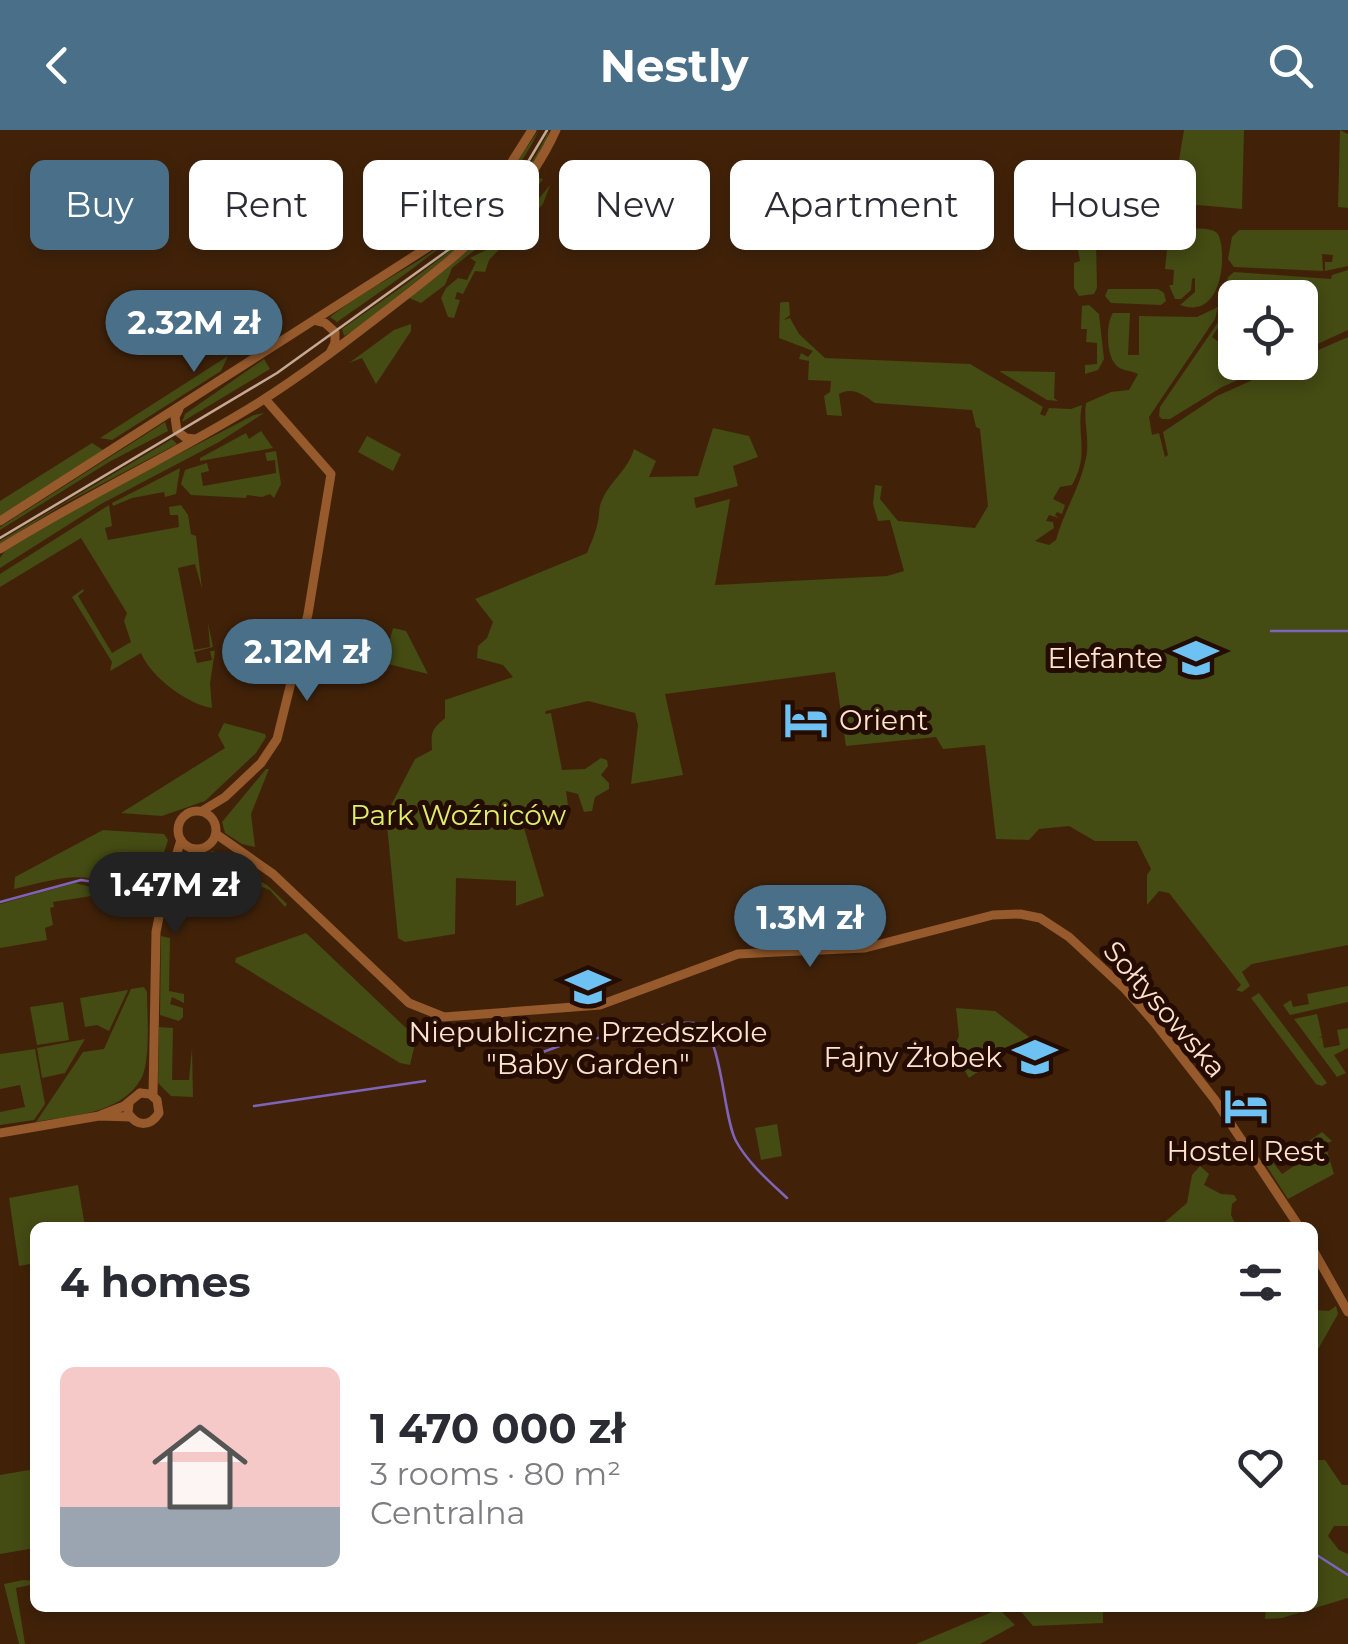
<!DOCTYPE html>
<meta charset="utf-8">
<style>
:root{--surface:#fff;--page:#f2f2f3;--text:#2b2b33;--muted:#7c7c81;--accent:#496f89}
body{margin:0;font-family:Montserrat,sans-serif;background:var(--page);color:var(--text);height:100vh;display:flex;flex-direction:column;font-size:38px;white-space:nowrap}
*{box-sizing:border-box;margin:0}
p{font-size:32px;color:var(--muted)}
.icon{flex:none;width:55px;height:55px;fill:none;stroke:currentColor;stroke-width:2;stroke-linecap:round;stroke-linejoin:round}
.map{position:relative;flex:1;overflow:hidden}
.sheet{position:absolute;left:30px;top:1092px;width:1288px;height:390px;display:flex;flex-direction:column;background:var(--surface);border-radius:15px;box-shadow:0 5px 15px #0003}
.sheet>*{flex:none}
.hud{position:absolute;left:30px;top:30px;width:1290px;height:90px;display:flex;gap:20px}
.fabs{position:absolute;left:1218px;top:150px;display:grid;gap:20px}
.fabs a{display:grid;place-items:center;width:100px;height:100px;border-radius:15px;background:var(--surface);box-shadow:0 5px 15px #0003;font-size:50px}
.price{position:absolute;translate:-50% -85px;padding:0 22px;border-radius:35px;background:var(--accent);color:#fff;font-size:32px;line-height:65px;filter:drop-shadow(0 2px 5px #0008)}
.price::after{content:'';position:absolute;left:50%;top:60px;width:30px;height:22px;margin-left:-15px;background:inherit;clip-path:polygon(0 0,100% 0,50% 100%)}
.price.on{background:#222;color:#fff}
ul{padding:0;list-style:none}
li{display:flex;align-items:center;gap:30px;height:250px;padding:0 30px}
li span{display:grid;place-items:center;flex:none;width:280px;height:200px;border-radius:15px;color:#555}
li>.icon{margin-inline-start:auto}
span .icon{width:120px;height:120px;fill:#fffc;stroke-width:1}
li b{font-size:42px}
h2{display:flex;justify-content:space-between;align-items:center;height:120px;padding:0 30px;font-size:42px}
.chip{padding:0 35px;border-radius:15px;background:var(--surface);box-shadow:0 5px 15px #0003;font-size:35px;line-height:90px}
.chip.on{background:var(--accent);color:#fff}
header{display:flex;justify-content:space-between;align-items:center;height:130px;padding:0 30px;background:var(--accent);color:#fff;font-size:45px;font-weight:700}
.map>svg:first-child{display:block}
</style>
<header><svg class="icon" aria-label="back" viewBox="0 0 24 24"><path d="M15 5l-7 7 7 7"/></svg>Nestly<svg class="icon" aria-label="search" viewBox="0 0 24 24"><circle cx="10" cy="10" r="6"/><path d="M15 15l6 6"/></svg></header>
<div class="map">
<svg width="1348" height="1514" viewBox="0 0 1348 1514">
<rect width="100%" height="100%" fill="#412209"/>
<g fill="#444b13">
<path d="M539,0C497,88 414,137 337,192L330,187C372,154 424,133 464,97C497,68 515,33 539,0Z"/>
<path d="M549,0C539,58 447,127 400,164C382,178 363,196 344,206L342,199C422,142 506,92 549,0Z"/>
<polygon points="1184,0 1244,0 1242,79 1176,73 1177,42"/>
<polygon points="1340,0 1348,4 1348,78 1338,77"/>
<polygon points="538,48 543,49 514,89 452,138 445,155 421,173 409,168 485,107"/>
<polygon points="550,55 543,74 489,130 485,142 475,141 463,164 457,162 455,169 460,170 454,188 448,187 441,168 446,158 458,148 467,150 476,132 470,128 504,111"/>
<polygon points="1074,99 1087,100 1096,110 1097,158 1094,164 1079,166 1074,158 1074,133 1080,131"/>
<path d="M1169,100C1179,100 1209,95 1217,103C1227,114 1226,192 1180,175L1195,162V148L1192,149L1191,160L1181,169H1175L1169,155H1173L1174,140L1165,139Z"/>
<polygon points="1239,100 1348,100 1348,136 1325,141 1325,132 1332,132 1333,125 1322,124 1323,141 1234,137 1228,129 1232,107"/>
<polygon points="1348,140 1348,200 1300,222 1300,168 1235,168 1232,181 1223,170 1228,147 1234,142 1331,149 1332,145"/>
<polygon points="1108,159 1158,159 1164,163 1166,171 1161,175 1111,173 1105,166"/>
<path d="M783,172H789L790,185L784,190L790,188L799,204L825,228L970,234L1043,277L1040,284L1045,286L1049,278L1071,279L1082,275C1076,305 1090,324 1072,355L1060,357L1053,369L1065,375L1062,384L1057,382L1055,385L1059,388L1049,385L1046,391L1053,392L1054,398L1035,411L1049,415L1056,410C1064,381 1080,358 1086,328C1090,309 1083,291 1086,273L1111,262L1129,260L1138,244C1131,240 1120,241 1115,234C1106,223 1106,193 1113,183H1130L1128,225H1139V186L1197,187L1218,177L1215,189L1149,287L1152,305L1159,303L1165,327L1168,325L1163,302L1217,266L1290,233L1300,232V228L1348,207V815L1252,834L1242,842L1250,856L1242,862L1236,860L1241,855L1169,763L1159,761L1147,775V745L1151,739L1137,711H1095L1069,696L1039,699L1029,710L996,709L985,615L943,619L936,607L846,616L835,542L665,564L683,645L631,654L638,595L635,583L588,571L546,581L545,584L551,583L562,640L585,639L601,628L607,630L608,636L601,645L609,653V659L595,667L592,681L584,682L578,664L566,661L569,683L521,688L544,766L516,776V751L456,748L455,804L405,812L398,808L386,685L415,629L432,620C431,602 431,600 445,588V570L513,547L503,535L477,528L478,516L487,508L493,492L475,469L587,423C591,413 596,402 598,391C600,382 598,377 603,368C612,349 628,340 634,319L656,331L649,347L698,346L713,298L749,306L758,327L733,336L738,356L694,368L696,378L730,369L715,455L887,446L904,441L890,390L878,391L873,374L875,355L882,356L880,369L898,391L975,398L988,376L980,299L976,297L972,280L875,273C864,265 852,256 839,264L842,286L827,285L824,266L830,262L831,251L808,250L809,231L799,229L801,223L808,227L813,221L779,208L780,173Z"/>
<polygon points="1089,175 1099,184 1104,229 1098,240 1085,244 1085,235 1097,234 1097,213 1086,212 1087,199 1081,199 1082,176"/>
<polygon points="1225,182 1223,190 1212,207 1228,219 1235,211 1235,232 1277,233 1222,257 1170,289 1162,289 1159,286 1160,277"/>
<polygon points="411,194 411,201 376,254 362,228 349,233 394,200"/>
<polygon points="228,226 221,241 112,310 100,308"/>
<polygon points="264,229 270,239 182,292 185,284"/>
<polygon points="999,241 1055,242 1054,268 1058,271 1047,270"/>
<polygon points="264,283 219,312 101,374 0,438 0,428 5,421 65,383 254,285"/>
<polygon points="165,292 168,301 109,332 0,400 0,397"/>
<polygon points="261,301 273,318 200,331 200,328 246,303 249,309"/>
<polygon points="367,306 401,324 393,341 358,322"/>
<polygon points="172,309 177,314 62,375 0,414 0,411"/>
<polygon points="92,313 103,320 0,386 0,371"/>
<polygon points="276,321 281,354 274,368 270,364 262,367 247,365 246,368 191,365 181,354 185,340 207,333 209,341 201,343 203,356 276,343 275,330 267,331 265,323"/>
<polygon points="180,338 176,364 165,367 164,362 132,368 113,376 112,373"/>
<path d="M109,375L112,396L105,398L108,410L179,397L178,385H170L169,377L181,375L188,385L191,404L196,406L202,459L195,434L178,438L194,520L210,517L208,493L213,517L194,522L197,533L212,530L210,521H215L210,553L212,578C187,574 150,546 141,523L110,541L112,532L72,467L83,459L84,461L78,466L112,523L131,512L124,491L127,483L81,408L0,457V444Z"/>
<polygon points="393,498 406,501 428,544 384,533"/>
<polygon points="224,593 265,604 266,607 256,623 205,671 162,686 121,683 225,618 218,605"/>
<polygon points="266,639 269,639 251,684 255,717 242,714 225,703 222,692"/>
<path d="M103,700L164,704L168,710L148,772C84,740 82,743 14,759L15,747Z"/>
<polygon points="213,721 248,740 247,744 267,755 287,774 285,777 270,760 257,755 255,749 207,758 206,764 205,758 210,755 206,736 189,739 193,759 199,759 200,765 197,760 189,761 190,767 185,766 188,760 182,752 193,726"/>
<polygon points="75,753 103,760 104,764 53,772 54,777 50,778 53,795 45,798 47,810 0,818 0,774"/>
<polygon points="306,803 406,898 419,896 410,935 400,933 235,832 236,828"/>
<polygon points="161,806 170,808 169,861 184,864 184,873 172,867 170,874 183,878 183,887 179,891 160,885"/>
<polygon points="1348,856 1348,872 1290,885 1283,875 1291,870 1293,877 1309,874 1307,864"/>
<path d="M144,857L147,862C147,884 151,931 141,949C120,985 72,985 36,992L83,922L104,919L131,859Z"/>
<polygon points="128,860 109,901 97,895 85,897 80,868"/>
<polygon points="1259,863 1322,946 1327,953 1322,956 1316,954 1251,868"/>
<polygon points="63,872 69,910 37,915 30,877"/>
<polygon points="956,878 995,881 1029,907 969,948 961,934 956,913 959,906"/>
<polygon points="1317,884 1322,906 1318,908 1322,907 1324,918 1340,915 1337,900 1348,898 1348,918 1334,925 1346,943 1337,947 1294,889"/>
<polygon points="159,897 173,898 172,950 189,950 192,918 193,967 171,966 158,953"/>
<polygon points="85,909 65,943 42,948 37,918"/>
<polygon points="35,919 45,974 34,990 0,995 0,982 25,977 20,955 0,959 0,924"/>
<polygon points="777,994 782,1026 761,1030 755,998"/>
<polygon points="1322,1002 1332,1011 1325,1014 1334,1044 1288,1069 1266,1035 1272,1031 1282,1044 1297,1034 1290,1024"/>
<polygon points="1200,1036 1209,1044 1204,1055 1221,1064 1234,1065 1237,1070 1232,1074 1231,1085 1237,1097 1159,1097 1187,1073 1192,1045"/>
<polygon points="78,1055 85,1097 35,1098 35,1133 19,1136 9,1068"/>
<polygon points="1336,1176 1338,1184 1313,1228 1313,1180 1329,1181"/>
<polygon points="1313,1330 1325,1330 1342,1355 1348,1355 1348,1396 1334,1396 1328,1406 1339,1420 1348,1424 1348,1468 1282,1488 1265,1489 1266,1478 1312,1478"/>
<polygon points="35,1339 35,1418 0,1424 0,1345"/>
<polygon points="23,1450 35,1451 35,1454 16,1458 25,1514 19,1514 4,1454"/>
<polygon points="991,1478 998,1478 1015,1495 980,1514 916,1514 992,1482"/>
<polygon points="1018,1478 1103,1478 1103,1493 1033,1496"/>
</g>
<g fill="none" stroke-linecap="round" stroke-linejoin="round">
<g stroke="#7e65ba" stroke-width="2.5">
<polyline points="1271,501 1348,501"/>
<polyline points="0,772 81,750 94,752 150,782"/>
<path d="M587,910C613,906 670,890 694,893C723,897 722,986 736,1011C748,1033 769,1051 787,1068"/>
<polyline points="496,939 565,914"/>
<polyline points="254,976 425,951"/>
<polyline points="1312,1422 1348,1445"/>
</g>
<g stroke="#965a2c" stroke-width="9">
<polyline points="317,191 325,193 335,202 335,213 330,223"/>
<polyline points="179,279 175,287 177,301 186,308 195,309"/>
<polyline points="0,391 447,105 496,57 532,0"/>
<path d="M0,419C84,366 174,325 258,273C309,241 357,203 405,166C466,118 523,73 556,0"/>
<polyline points="202,681 225,667 261,633 277,609 308,484 331,344 265,269"/>
<circle cx="197" cy="700" r="19"/>
<polyline points="216,704 273,744 409,873 444,887 600,875 738,824 865,818 993,785 1020,784 1040,788 1069,807 1125,859 1154,892 1215,970 1300,1098"/>
<polyline points="153,965 156,802 163,767 181,710"/>
<path d="M129,973L128,983C137,997 150,997 159,983L157,970L150,964L140,963"/>
<polyline points="101,985 124,976 140,963"/>
<polyline points="0,1003 99,986 131,987"/>
<polyline points="1312,1118 1348,1182"/>
</g>
<polyline stroke="#c5a994" stroke-width="2.5" points="0,408 277,243 462,110 510,62 547,0"/>
</g>
<defs>
<g id="school-bare" transform="scale(3.45)"><path d="M0-5L7-2L0 1L-7-2ZM-4 1L0 2.5L4 1V4Q0 6-4 4Z" fill="#6ec2f3" stroke="#240c00" stroke-width="2.5" paint-order="stroke"/></g>
<g id="hotel-bare" transform="scale(3.45)"><path d="M-6-4.5h1.5V1H6V5H4.5V3h-9V5H-6ZM-4 0a1.8 1.8 0 1 1 3.6 0ZM.5 0V-2.5h3Q6-2.5 6 0Z" fill="#6ec2f3" stroke="#240c00" stroke-width="2.5" paint-order="stroke"/></g>
</defs>
<g fill-rule="evenodd">
<use href="#school-bare" x="1196" y="528"/>
<use href="#hotel-bare" x="806" y="590"/>
<use href="#school-bare" x="588" y="857"/>
<use href="#school-bare" x="1035" y="927"/>
<use href="#hotel-bare" x="1246" y="976"/>
</g>
<g text-anchor="middle" dominant-baseline="central" stroke-width="10" stroke-linejoin="round" paint-order="stroke">
<g font-size="28" fill="#fde2cf" stroke="#240c00" text-anchor="end">
<text x="1163" y="528">Elefante</text>
<text x="839" y="590" text-anchor="start">Orient</text>
<text x="588" y="902" text-anchor="middle">Niepubliczne Przedszkole<tspan x="588" dy="32">"Baby Garden"</tspan></text>
<text x="1002" y="927">Fajny Żłobek</text>
<text x="1246" y="1021" text-anchor="middle">Hostel Rest</text>
</g>
<g font-size="28" fill="#ddef69" stroke="#240c00">
<text x="458" y="685">Park Woźniców</text>
</g>
<g font-size="28" fill="#fde2cf" stroke="#240c00">
<text transform="translate(1165 879) rotate(49)">Sołtysowska</text>
</g>
</g>
</svg>
<div class="fabs">
<a><svg class="icon" aria-label="locate" viewBox="0 0 24 24"><circle cx="12" cy="12" r="6"/><path d="M12 2v4M12 18v4M2 12h4M18 12h4"/></svg></a>
</div>
<b class="price" style="left:194px;top:245px">2.32M zł</b>
<b class="price" style="left:307px;top:574px">2.12M zł</b>
<b class="price on" style="left:175px;top:807px">1.47M zł</b>
<b class="price" style="left:810px;top:840px">1.3M zł</b>
<div class="hud">
<a class="chip on">Buy</a>
<a class="chip">Rent</a>
<a class="chip">Filters</a>
<a class="chip">New</a>
<a class="chip">Apartment</a>
<a class="chip">House</a>
</div>
<section class="sheet">
<h2>4 homes<svg class="icon" aria-label="filters" viewBox="0 0 24 24"><path d="M4 7h16M4 17h16"/><circle cx="9" cy="7" r="2"/><circle cx="15" cy="17" r="2"/></svg></h2>
<ul>
<li><span style="background:linear-gradient(#f6c9c9 70%,#9aa5b1 0)"><svg class="icon" aria-label="home" viewBox="0 0 24 24"><path d="M3 11l9-7 9 7M6 9v11h12V9"/></svg></span><div><b>1 470 000 zł</b><p>3 rooms · 80 m²</p><p>Centralna</p></div><svg class="icon" aria-label="heart" viewBox="0 0 24 24"><path d="M12 20l-8-8c-3-5 5-10 8-4 3-6 11-1 8 4z"/></svg></li>
</ul>
</section>
</div>
